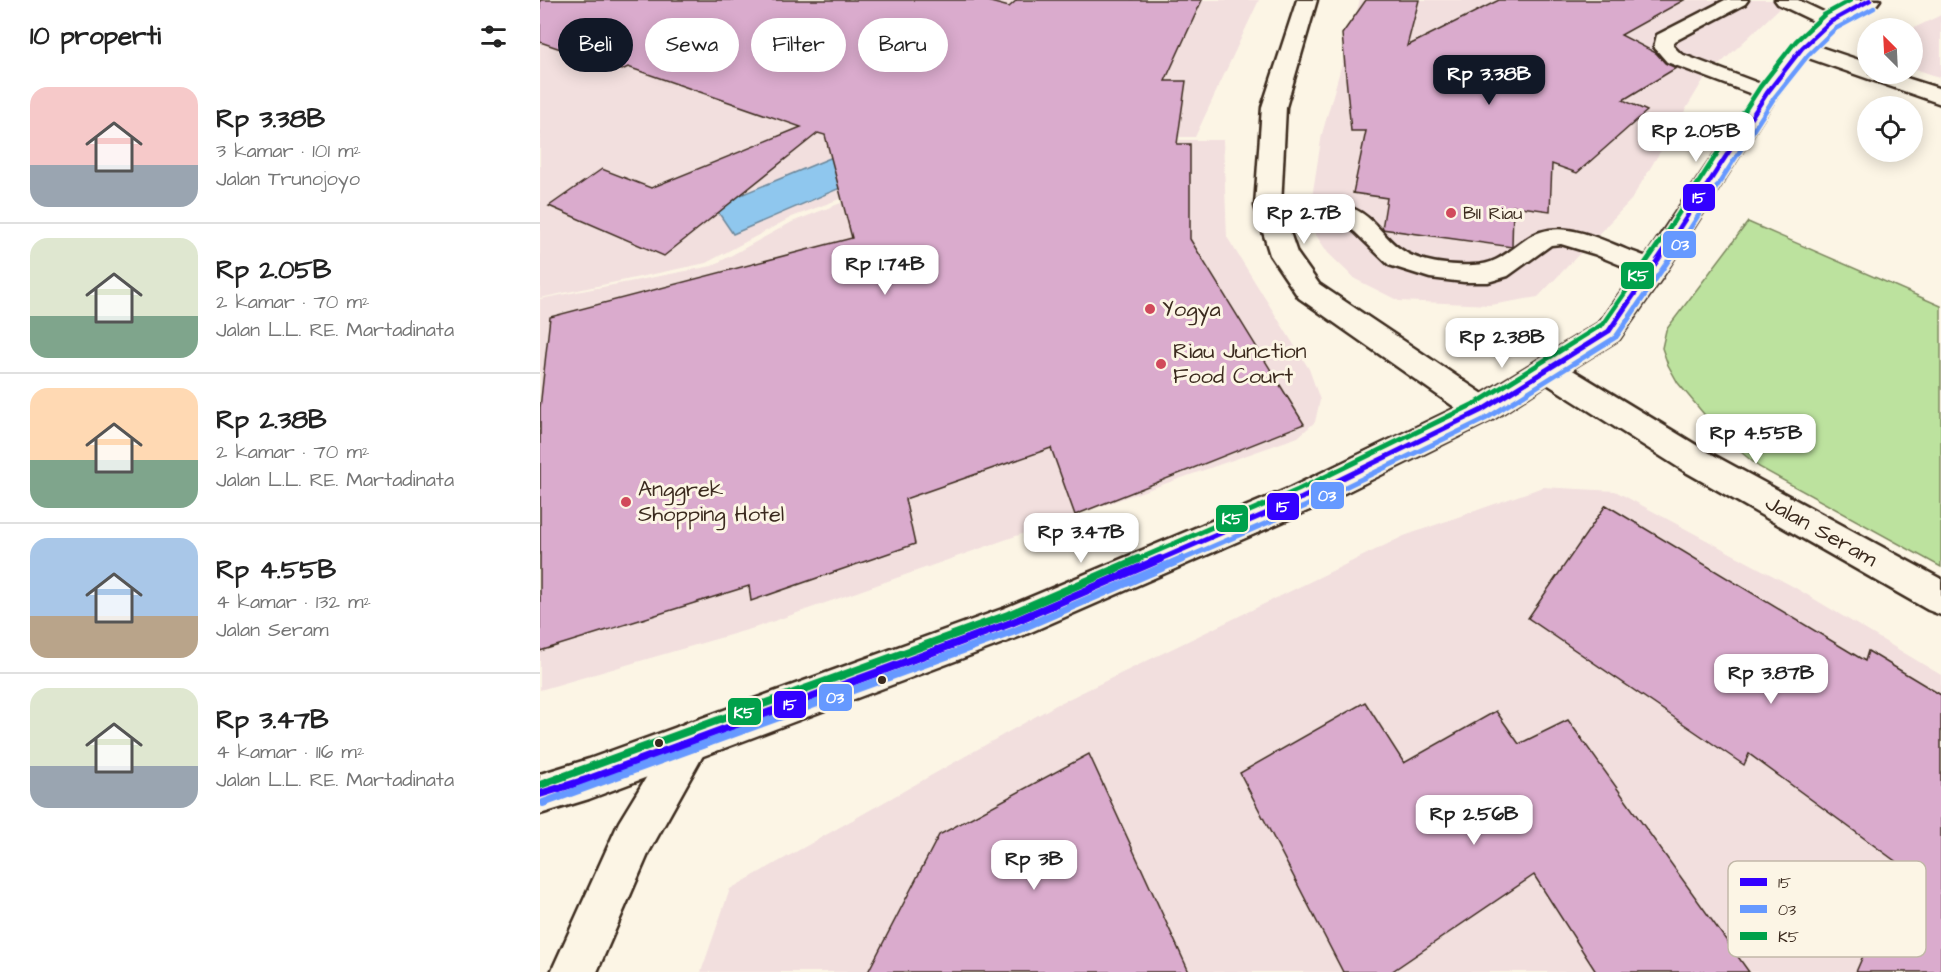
<!DOCTYPE html>
<html lang="id">
<meta charset="utf-8">
<style>
:root{--surface:#fff;--page:#f6f6f6;--text:#222;--muted:#767676;--line:#e0e0e0;--accent:#111827}
body{margin:0;font-family:"Architects Daughter",sans-serif;background:var(--page);color:var(--text);height:100vh;display:flex;flex-direction:column;font-size:22px;white-space:nowrap}
*{box-sizing:border-box;margin:0}
p{font-size:20px;color:var(--muted)}
.icon{flex:none;width:33px;height:33px;fill:none;stroke:currentColor;stroke-width:2;stroke-linecap:round;stroke-linejoin:round}
.map{position:relative;flex:1;overflow:hidden}
.side{display:flex;flex-direction:column;background:var(--surface);width:540px}
.side>*{flex:none}
.top-card{position:absolute;left:18px;top:18px;width:570px;height:54px;display:flex;gap:12px}
.needle{width:39px;rotate:336deg}
.controls{position:absolute;left:1317px;top:18px;display:grid;gap:12px}
.controls a{display:grid;place-items:center;width:66px;height:66px;border-radius:50%;background:var(--surface);box-shadow:0 3px 15px #0003;font-size:30px}
.price{position:absolute;translate:-50% -51px;padding:0 14px;border-radius:12px;background:#fff;color:#222;font-size:20px;line-height:39px;filter:drop-shadow(0 2px 3px #0008)}
.price::after{content:'';position:absolute;left:50%;top:36px;width:18px;height:14px;margin-left:-9px;background:inherit;clip-path:polygon(0 0,100% 0,50% 100%)}
.price.active{background:var(--accent);color:#fff}
ul{padding:0;list-style:none}
li{display:flex;align-items:center;gap:18px;height:150px;padding:0 30px}
li+li{border-top:2px solid var(--line)}
li span{display:grid;place-items:center;flex:none;width:168px;height:120px;border-radius:18px;color:#555}
li>.icon{margin-inline-start:auto}
span .icon{width:72px;height:72px;fill:#fffc;stroke-width:1}
li b{font-size:26px}
h2{display:flex;justify-content:space-between;align-items:center;height:72px;padding:0 30px;font-size:26px}
.pill{padding:0 21px;border-radius:27px;background:var(--surface);box-shadow:0 3px 15px #0003;font-size:21px;line-height:54px}
.pill.active{background:var(--accent);color:#fff}
main{display:flex;flex:1;min-height:0}
.map>svg:first-child{display:block}
</style>
<main>
<section class="side">
<h2>10 properti<svg class="icon" aria-label="filters" viewBox="0 0 24 24"><path d="M4 7h16M4 17h16"/><circle cx="9" cy="7" r="2"/><circle cx="15" cy="17" r="2"/></svg></h2>
<ul>
<li><span style="background:linear-gradient(#f6c9c9 65%,#9aa5b1 0)"><svg class="icon" aria-label="home" viewBox="0 0 24 24"><path d="M3 11l9-7 9 7M6 9v11h12V9"/></svg></span><div><b>Rp 3.38B</b><p>3 kamar · 101 m²</p><p>Jalan Trunojoyo</p></div></li>
<li><span style="background:linear-gradient(#dfe7d0 65%,#7fa58c 0)"><svg class="icon" aria-label="home" viewBox="0 0 24 24"><path d="M3 11l9-7 9 7M6 9v11h12V9"/></svg></span><div><b>Rp 2.05B</b><p>2 kamar · 70 m²</p><p>Jalan L.L. RE. Martadinata</p></div></li>
<li><span style="background:linear-gradient(#ffd9b3 60%,#7fa58c 0)"><svg class="icon" aria-label="home" viewBox="0 0 24 24"><path d="M3 11l9-7 9 7M6 9v11h12V9"/></svg></span><div><b>Rp 2.38B</b><p>2 kamar · 70 m²</p><p>Jalan L.L. RE. Martadinata</p></div></li>
<li><span style="background:linear-gradient(#a9c7e8 65%,#b9a48a 0)"><svg class="icon" aria-label="home" viewBox="0 0 24 24"><path d="M3 11l9-7 9 7M6 9v11h12V9"/></svg></span><div><b>Rp 4.55B</b><p>4 kamar · 132 m²</p><p>Jalan Seram</p></div></li>
<li><span style="background:linear-gradient(#dfe7d0 65%,#9aa5b1 0)"><svg class="icon" aria-label="home" viewBox="0 0 24 24"><path d="M3 11l9-7 9 7M6 9v11h12V9"/></svg></span><div><b>Rp 3.47B</b><p>4 kamar · 116 m²</p><p>Jalan L.L. RE. Martadinata</p></div></li>
</ul>
</section>
<div class="map">
<svg width="1401" height="972" viewBox="0 0 1401 972">
<rect width="100%" height="100%" fill="#fcf5e5"/>
<filter id="ink" filterUnits="userSpaceOnUse"><feTurbulence type="fractalNoise" baseFrequency=".0167" numOctaves="2"/><feDisplacementMap in="SourceGraphic" scale="12" xChannelSelector="R" yChannelSelector="G"/><feConvolveMatrix kernelMatrix="1 2 1 2 8 2 1 2 1" color-interpolation-filters="sRGB"/></filter>
<g filter="url(#ink)">
<g fill="#f2dfde">
<polygon points="0,0 719,0 655,137 432,137 326,189 252,217 166,263 0,298"/>
<polygon points="820,0 1248,0 1164,79 1091,200 998,297 951,305 859,301 815,279 788,253 768,223 782,134"/>
<polygon points="1401,15 1401,78 1373,68 1372,29"/>
<polygon points="435,140 683,140 687,237 769,369 780,400 775,422 758,437 214,628 0,690 0,299 172,266 252,222 319,196"/>
<polygon points="1003,487 1075,491 1254,587 1401,675 1401,972 161,972 190,889 516,705 864,536"/>
</g>
<polygon fill="#bce29e" stroke="#7c865e" stroke-width="1.5" points="1208,222 1401,306 1401,567 1219,467 1184,438 1138,383 1128,365 1122,348 1126,330"/>
<polygon fill="#8fc7ee" stroke="#6d889b" stroke-width="1.5" points="300,154 321,179 193,234 174,206"/>
<g fill="#daabcd" stroke="#3b2a1e" stroke-width="1.5">
<polygon points="0,0 443,0 469,7 477,0 662,0 625,81 646,81 637,144 650,144 650,239 764,424 535,515 511,448 365,499 375,544 211,601 209,586 0,651 0,408 10,317 312,238 285,135 278,133 124,256 9,206 62,169 111,188 261,127 88,67 82,70 0,42"/>
<polygon points="826,0 879,0 867,46 959,0 1144,0 1081,35 1116,53 1125,63 1136,68 1083,100 1107,111 1037,173 1012,164 1010,211 973,206 972,247 842,229 847,198 813,193 826,131 811,131 802,34"/>
<polygon points="1066,505 1325,661 1328,651 1401,695 1401,972 1316,972 1362,866 1209,754 1204,765 988,618"/>
<polygon points="825,702 864,763 956,711 979,744 1028,720 1209,972 1056,972 994,875 851,972 803,972 700,773"/>
<polygon points="549,754 649,972 328,972 399,835"/>
</g>
<g fill="none" stroke-linecap="round" stroke-linejoin="round">
<g stroke="#3b2a1e" stroke-width="5">
<g id="lane">
<polygon points="1185,0 1208,0 1205,4 1133,42 1133,46 1141,54 1234,89 1237,93 1234,97 1220,97 1127,62 1114,47 1117,35"/>
<polygon points="1235,0 1258,0 1296,18 1299,22 1296,26 1284,26 1238,4"/>
<path d="M728,199C756,200 788,198 814,209C833,217 843,236 859,248C878,263 910,266 933,265C957,265 967,252 985,240C1016,217 1053,236 1085,249C1097,254 1117,258 1124,270L1120,276L1112,278L1054,254L1021,244L1011,245L968,276L948,282H924L890,278L849,265L815,232L797,219L720,211L717,206L720,201Z"/>
</g>
</g>
<g stroke="#3b2a1e" stroke-width="5">
<g id="street">
<polygon points="1262,41 1328,63 1328,74 1354,74 1401,89 1401,104 1254,53 1251,48 1254,43"/>
<polygon points="151,721 165,727 171,741 109,852 57,972 11,972 79,822 137,727"/>
</g>
</g>
<g stroke="#3b2a1e" stroke-width="5">
<polygon id="secondary" points="757,0 777,0 746,107 741,206 757,253 779,284 943,394 1059,323 1102,263 1219,88 1254,43 1283,18 1315,0 1340,0 1337,4 1297,26 1270,53 1237,96 1122,277 1079,339 1031,369 1166,451 1401,579 1401,615 1388,610 1144,471 1007,384 953,419 774,508 484,635 49,799 0,814 0,774 49,759 465,608 750,488 916,408 759,298 730,255 715,206 722,107"/>
</g>
<use href="#lane" fill="#fcf5e5" fill-rule="evenodd"/>
<use href="#street" fill="#fcf5e5" fill-rule="evenodd"/>
<use href="#secondary" fill="#fcf5e5" fill-rule="evenodd"/>
<g stroke="#fcf5e5" stroke-width="8">
<polyline id="bus-1-far2" points="1129,244 1227,93 1262,48 1290,22 1330,0"/>
</g>
<g stroke="#fcf5e5" stroke-width="10">
<polyline id="bus-1-far1" points="616,561 762,498 942,410 1069,331 1130,242"/>
</g>
<g stroke="#fcf5e5" stroke-width="12">
<polyline id="bus-1" points="0,794 49,779 471,623 620,559"/>
</g>
<g stroke="#fcf5e5" stroke-width="8">
<polyline id="bus-2-far2" points="1140,244 1234,98 1269,54 1295,29 1334,8"/>
</g>
<g stroke="#fcf5e5" stroke-width="10">
<polyline id="bus-2-far1" points="639,561 766,506 947,418 1076,337 1141,242"/>
</g>
<g stroke="#fcf5e5" stroke-width="12">
<polyline id="bus-2" points="3,803 475,631 642,559"/>
</g>
<g stroke="#fcf5e5" stroke-width="8">
<polyline id="bus-3-far2" points="1119,244 1220,87 1256,41 1284,15 1311,0"/>
</g>
<g stroke="#fcf5e5" stroke-width="10">
<polyline id="bus-3-far1" points="594,561 758,490 938,402 1063,324 1120,242"/>
</g>
<g stroke="#fcf5e5" stroke-width="12">
<polyline id="bus-3" points="0,785 468,615 598,559"/>
</g>
<use href="#bus-1-far2" stroke="#30f" stroke-width="4.5"/>
<use href="#bus-1-far1" stroke="#30f" stroke-width="5"/>
<use href="#bus-1" stroke="#30f" stroke-width="8"/>
<use href="#bus-2-far2" stroke="#69f" stroke-width="4.5"/>
<use href="#bus-2-far1" stroke="#69f" stroke-width="5"/>
<use href="#bus-2" stroke="#69f" stroke-width="8"/>
<use href="#bus-3-far2" stroke="#00a14b" stroke-width="4.5"/>
<use href="#bus-3-far1" stroke="#00a14b" stroke-width="5"/>
<use href="#bus-3" stroke="#00a14b" stroke-width="8"/>
</g>
</g>
<g fill="#d1495b" stroke="#fcf5e5" stroke-width="2">
<circle cx="911" cy="213" r="6"/>
<circle cx="610" cy="309" r="6"/>
<circle cx="621" cy="364" r="6"/>
<circle cx="86" cy="502" r="6"/>
</g>
<g fill="#3b2a1e" stroke="#fcf5e5" stroke-width="2">
<circle cx="342" cy="680" r="5"/>
<circle cx="119" cy="743" r="5"/>
</g>
<g text-anchor="middle" dominant-baseline="central" stroke-width="6" stroke-linejoin="round" paint-order="stroke">
<g font-size="18" fill="#3b2a1e" stroke="#fcf5e5" text-anchor="start">
<text x="923" y="213">BII Riau</text>
</g>
<g font-size="22" fill="#3b2a1e" stroke="#fcf5e5" text-anchor="start">
<text x="622" y="309">Yogya</text>
<text x="633" y="351">Riau Junction<tspan x="633" dy="25">Food Court</tspan></text>
<text x="98" y="489">Anggrek<tspan x="98" dy="25">Shopping Hotel</tspan></text>
</g>
<g font-size="22" fill="#3b2a1e" stroke="#fcf5e5">
<text transform="translate(1281 531) rotate(29)">Jalan Seram</text>
</g>
</g>
<rect x="1188" y="861" width="198" height="96" rx="9" fill="#fcf5e5" stroke="#c2b8a9" stroke-width="1.5"/>
<rect x="1200" y="878" width="27" height="8" fill="#30f"/>
<rect x="1200" y="905" width="27" height="8" fill="#69f"/>
<rect x="1200" y="932" width="27" height="8" fill="#00a14b"/>
<g font-size="16" fill="#3b2a1e">
<text x="1238" y="888">15</text>
<text x="1238" y="915">03</text>
<text x="1238" y="942">K5</text>
</g>
<g stroke="#fcf5e5" stroke-width="2">
<rect x="1142" y="183" width="34" height="29" rx="6" fill="#30f"/>
<rect x="1122" y="230" width="35" height="29" rx="6" fill="#69f"/>
<rect x="1080" y="261" width="35" height="29" rx="6" fill="#00a14b"/>
<rect x="770" y="481" width="35" height="29" rx="6" fill="#69f"/>
<rect x="726" y="492" width="34" height="29" rx="6" fill="#30f"/>
<rect x="675" y="504" width="34" height="29" rx="6" fill="#00a14b"/>
<rect x="278" y="683" width="35" height="29" rx="6" fill="#69f"/>
<rect x="233" y="690" width="34" height="29" rx="6" fill="#30f"/>
<rect x="187" y="697" width="35" height="29" rx="6" fill="#00a14b"/>
</g>
<g font-size="16" text-anchor="middle" font-weight="bold" fill="#fff">
<text x="1159" y="203">15</text>
<text x="1140" y="250">03</text>
<text x="1098" y="281">K5</text>
<text x="787" y="501">03</text>
<text x="743" y="512">15</text>
<text x="692" y="524">K5</text>
<text x="295" y="703">03</text>
<text x="250" y="710">15</text>
<text x="204" y="718">K5</text>
</g>
</svg>
<div class="controls">
<a><svg class="needle" viewBox="-14 -14 28 28"><path d="M0-13l5 13h-10z" fill="#e53935"/><path d="M0 13l5-13h-10z" fill="#767676"/></svg></a>
<a><svg class="icon" aria-label="locate" viewBox="0 0 24 24"><circle cx="12" cy="12" r="6"/><path d="M12 2v4M12 18v4M2 12h4M18 12h4"/></svg></a>
</div>
<b class="price active" style="left:949px;top:106px">Rp 3.38B</b>
<b class="price" style="left:1156px;top:163px">Rp 2.05B</b>
<b class="price" style="left:764px;top:245px">Rp 2.7B</b>
<b class="price" style="left:345px;top:296px">Rp 1.74B</b>
<b class="price" style="left:962px;top:369px">Rp 2.38B</b>
<b class="price" style="left:1216px;top:465px">Rp 4.55B</b>
<b class="price" style="left:541px;top:564px">Rp 3.47B</b>
<b class="price" style="left:1231px;top:705px">Rp 3.87B</b>
<b class="price" style="left:934px;top:846px">Rp 2.56B</b>
<b class="price" style="left:494px;top:891px">Rp 3B</b>
<div class="top-card">
<a class="pill active">Beli</a>
<a class="pill">Sewa</a>
<a class="pill">Filter</a>
<a class="pill">Baru</a>
</div>
</div>
</main>
